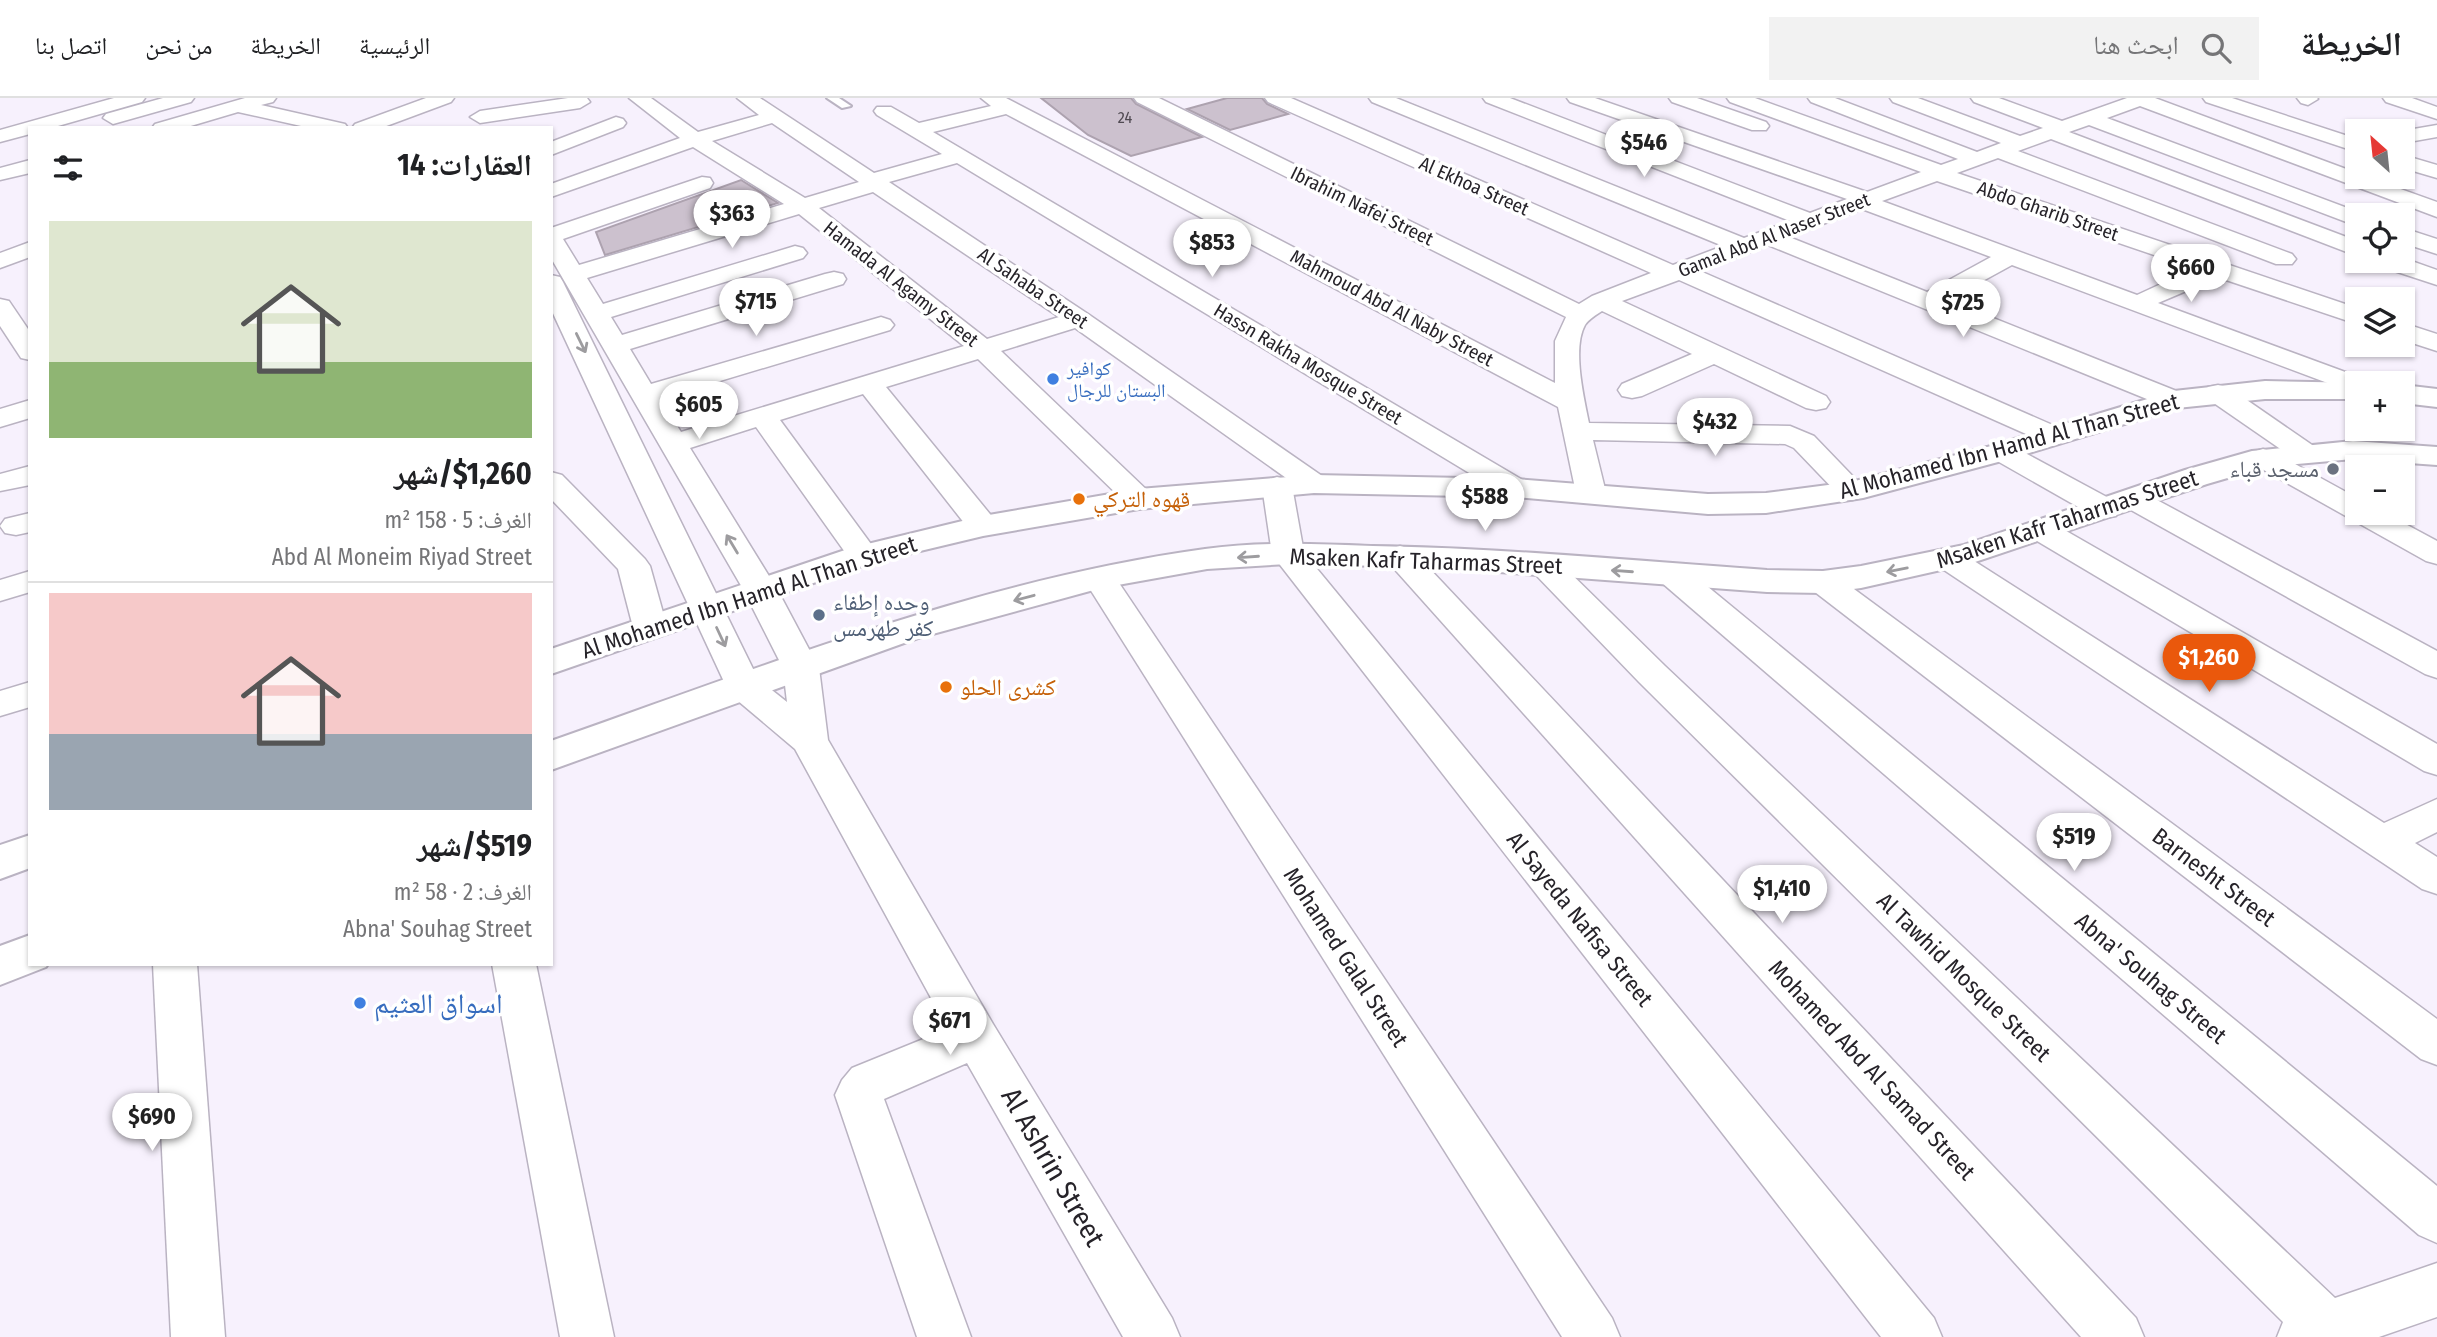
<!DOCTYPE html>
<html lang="ar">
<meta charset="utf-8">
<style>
:root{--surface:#fff;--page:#f2f2f2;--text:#202124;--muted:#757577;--line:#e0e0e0;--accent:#ea580c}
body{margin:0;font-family:"Fira Sans Condensed","Noto Naskh Arabic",sans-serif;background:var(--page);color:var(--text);direction:rtl;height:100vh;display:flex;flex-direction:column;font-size:26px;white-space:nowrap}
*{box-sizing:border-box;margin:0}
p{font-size:23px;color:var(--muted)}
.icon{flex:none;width:38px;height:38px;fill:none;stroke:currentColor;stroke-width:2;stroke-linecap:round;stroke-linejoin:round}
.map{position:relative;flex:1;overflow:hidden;direction:ltr}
.details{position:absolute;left:28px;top:28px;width:525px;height:840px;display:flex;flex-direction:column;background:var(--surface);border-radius:0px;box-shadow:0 2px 5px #0004;direction:rtl}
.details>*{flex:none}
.needle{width:46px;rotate:333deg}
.controls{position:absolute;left:2345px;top:21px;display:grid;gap:14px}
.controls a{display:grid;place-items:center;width:70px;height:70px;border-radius:0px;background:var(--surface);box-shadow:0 2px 5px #0004;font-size:35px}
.price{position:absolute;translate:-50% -60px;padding:0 16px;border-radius:24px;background:#fff;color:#222;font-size:23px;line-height:46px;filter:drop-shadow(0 2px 4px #0008)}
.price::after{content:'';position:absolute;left:50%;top:42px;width:21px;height:16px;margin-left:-10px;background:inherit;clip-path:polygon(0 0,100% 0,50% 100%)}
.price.on{background:var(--accent);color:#fff}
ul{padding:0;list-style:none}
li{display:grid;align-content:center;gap:14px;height:371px;padding:0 21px}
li+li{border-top:2px solid var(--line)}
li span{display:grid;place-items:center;height:217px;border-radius:0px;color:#555}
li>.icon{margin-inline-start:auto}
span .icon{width:126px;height:126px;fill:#fffc;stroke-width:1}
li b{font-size:30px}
h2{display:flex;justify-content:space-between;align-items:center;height:84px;padding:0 21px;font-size:30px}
header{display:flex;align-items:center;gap:42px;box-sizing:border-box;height:98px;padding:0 35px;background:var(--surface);border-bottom:2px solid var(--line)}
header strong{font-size:33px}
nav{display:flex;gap:38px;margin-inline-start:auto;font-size:24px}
.search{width:490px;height:63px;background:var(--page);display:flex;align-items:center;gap:18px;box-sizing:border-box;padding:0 24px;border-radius:0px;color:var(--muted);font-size:26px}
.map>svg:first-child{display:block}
</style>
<header>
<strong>الخريطة</strong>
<div class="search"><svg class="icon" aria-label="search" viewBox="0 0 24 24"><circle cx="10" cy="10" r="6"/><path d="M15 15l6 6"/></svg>ابحث هنا</div>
<nav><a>الرئيسية</a><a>الخريطة</a><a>من نحن</a><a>اتصل بنا</a></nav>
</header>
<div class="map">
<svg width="2437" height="1239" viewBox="0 0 2437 1239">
<rect width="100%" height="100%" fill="#f7f1fd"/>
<g fill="#ccc1ce" stroke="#ada2af" stroke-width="2">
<polygon points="1041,0 1131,0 1136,6 1202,39 1131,58 1088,37"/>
<polygon points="1227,0 1262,0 1267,6 1288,16 1230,32 1187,11"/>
<polygon points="741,82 778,105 605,157 596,134"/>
</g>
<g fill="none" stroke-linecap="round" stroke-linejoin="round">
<g stroke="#bab3c2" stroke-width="4">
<polygon id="service" points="827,0 839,0 851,8 842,10"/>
</g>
<g stroke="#bab3c2" stroke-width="3">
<g id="minor">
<polygon points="114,0 145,0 142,4 51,30 30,30 30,36 0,44 0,32"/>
<polygon points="163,0 194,0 191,4 113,26 103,20 106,16"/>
<polygon points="245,0 276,0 273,4 261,7 345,26 348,30 310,30 238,14 184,30 152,30 155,26"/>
<polygon points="426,0 454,0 451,4 381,30 352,30 355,26"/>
<polygon points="568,0 587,0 590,4 580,10 480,25 470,19 480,13"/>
<path d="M629,0H651L698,34L759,17L737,0H760L874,75L942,56L877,17L874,13L877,9H891L919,25L991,8L981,0H1006L1555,285V243L1566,219L1137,4L1134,0H1159L1579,206L1592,198L1651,175L1268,4L1265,0H1291L1673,167L1723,148L1372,4L1369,0H1396L1744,140L1790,123L1486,4L1483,0H1510L1810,115L1847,101L1570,4L1567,0H1595L1867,94L1921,74L1730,4L1727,0H1755L1941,67L1958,61L1811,4L1808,0H1835L1977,54L2001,45L1893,4L1890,0H1918L2020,38L2043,30L1974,4L1971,0H1999L2062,23L2127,0H2155L2357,75V79H2367L2437,104V119L2140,8L2107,20L2366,117H2357V127L2349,125L2089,27L2069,34L2357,143V158L2051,41L2018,53L2292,156L2296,161L2292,166H2276L1998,60L1957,75L2357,210V226L2226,182L2191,191L2158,205L2367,282L2369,285H2357V296L2012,167L1948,202L2184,296L2188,302L2184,308L2174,310L2164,308L1768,147L1700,173L2064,332L2068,338L2064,344L2054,347L2044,344L1679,182L1622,203L1826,298L1830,304L1826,310L1816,312L1806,310L1714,266L1642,298L1632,300L1622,298L1618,292L1622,286L1692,256L1602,213C1596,217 1589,221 1585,227C1572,250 1584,300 1589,325L1790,328L1814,338L1867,393L1863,399L1852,402L1841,399L1794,350L1785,346L1593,342L1606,395L1602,401L1591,404L1580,401L1576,395L1558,309L1006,16L933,34L1526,384L1530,390L1526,396L1515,399L1504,396L957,65L889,84L1088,216L1325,380L1329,386L1325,392L1314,395L1303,392L1075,230L1001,253L1150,395L1154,401L1150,407L1139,410L1128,407L978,261L886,289L994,421L999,428L994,435L983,437L972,435L863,296L780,322L879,457L874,464L863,467L852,464L756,329L690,350L777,491L819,570L828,642L993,926L1172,1220L1180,1239H1123L967,965L884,1001L971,1239H917L835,997L842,982L852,970L948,931L795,651L731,597L726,588L551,211V177L560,179L563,184L758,581L787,604L783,570L743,491L551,160V130L702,79L710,80L713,85L710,90L563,141L579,167L784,106L693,49L551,99V86L680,40ZM772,25L859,84L805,100L712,43ZM1937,83L2201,173L2163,185L2137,197L1882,103ZM873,94L1059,219L987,241L819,110ZM1862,111L1991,159L1927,194L1789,139ZM799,116L964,248L681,334L660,301L890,232L894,227L890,222L881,219L651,286L630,251L843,186L846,181L843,176L834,174L825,176L622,237L611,219L803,160L807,155L803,150L795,148L603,206L587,180Z"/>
<polygon points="1669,0 1697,0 1766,24 1769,28 1766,32 1752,32 1672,4"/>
<polygon points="2203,0 2232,0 2357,41 2357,54 2206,4"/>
<polygon points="2297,0 2317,0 2318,1 2308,7 2301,5"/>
<polygon points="2383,0 2412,0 2437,9 2437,21 2386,4"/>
<polygon points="616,19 623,21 626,25 623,29 551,57 551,44"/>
<polygon points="2437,27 2437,39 2403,45 2402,33"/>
<polygon points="2403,57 2437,67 2437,80 2403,70"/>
<polygon points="30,62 30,75 0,82 0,70"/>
<polygon points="2403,130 2437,141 2437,156 2403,145"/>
<polygon points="30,144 30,159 0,170 0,155"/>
<polygon points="2403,160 2437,172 2437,187 2379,168 2375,163 2403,163"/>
<polygon points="0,201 9,203 30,234 30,262 21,260 0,228"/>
<polygon points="2403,225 2437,236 2437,253 2403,242"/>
<polygon points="2218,287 2228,289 2315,349 2320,355 2315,361 2305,364 2295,361 2208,301 2204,295 2208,289"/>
<polygon points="30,302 30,320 0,329 0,311"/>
<polygon points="2002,345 2012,348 2116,404 2120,411 2116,418 2105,420 2094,418 1992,360 1987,354 1992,348"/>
<polygon points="2263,351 2273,354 2357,400 2357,415 2385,415 2437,443 2437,466 2426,463 2253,366 2248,360 2253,354"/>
<polygon points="30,368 30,387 0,393 0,376"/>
<polygon points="551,374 562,377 645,461 650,468 667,529 662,537 650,540 638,537 633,529 618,471 551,401"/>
<polygon points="1277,379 1288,382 1292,388 1304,455 1934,1220 1942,1239 1881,1239 1277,463 1272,456 1262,388 1266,382"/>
<polygon points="2133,392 2144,395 2437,553 2437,580 2425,576 2122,407 2118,401 2122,395"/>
<polygon points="30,415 30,434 16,437 5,435 0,428 5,421"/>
<polygon points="2043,424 2054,426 2437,646 2437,677 2424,673 2032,440 2027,433 2032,426"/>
<polygon points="1400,448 1411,451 2136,1220 2144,1239 2081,1239 1389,465 1384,458 1389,451"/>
<polygon points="1949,451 1960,454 2384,725 2437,701 2437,734 2415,745 2437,759 2437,796 2422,791 1938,468 1933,461 1938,454"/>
<polygon points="1544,457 1555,460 1665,568 2335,1200 2437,1165 2437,1219 2379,1239 2277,1239 2283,1224 1639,584 1533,474 1528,467 1533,460"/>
<polygon points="1673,467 1685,470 2437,1088 2437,1145 2419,1137 1661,484 1657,477 1661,470"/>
<polygon points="1099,470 1111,473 1612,1220 1620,1239 1562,1239 1083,480 1087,473"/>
<polygon points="30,473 30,494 0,503 0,482"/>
<polygon points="1823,474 1835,477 2437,921 2437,967 2421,961 1811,491 1807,484 1811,477"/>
<polygon points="30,584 30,609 0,618 0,593"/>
<polygon points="153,866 197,866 225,1239 171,1239"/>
<polygon points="492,866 536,866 614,1239 560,1239"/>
</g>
</g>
<g stroke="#bab3c2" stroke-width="4">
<g id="tertiary">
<polygon points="2265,283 2364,285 2357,285 2357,301 2265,301 2177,310 2013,360 1863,400 1766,415 1708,416 1515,399 1314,395 1139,411 983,438 874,464 551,576 551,551 851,450 983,418 1139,391 1314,377 1515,381 1708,396 1766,395 1851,384 1991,348 2174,293"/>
<polygon points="2403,287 2437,291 2437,309 2403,305"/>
<path d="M2353,343L2437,349V367L2353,361L2265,369L2207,386L1972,465L1861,490L1823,495L1767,494L1431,469L1288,466L1207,471L1101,490L918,540L551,672V643C765,568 979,482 1205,451C1260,443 1318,446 1373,448C1505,450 1636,463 1767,472L1823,473L1861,468L1964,447L2185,372L2252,353Z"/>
<polygon points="30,737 30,770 0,781 0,747"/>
<polygon points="30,837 30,866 48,866 46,869 0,887 0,848"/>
</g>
</g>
<use href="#service" fill="#fff" fill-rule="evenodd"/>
<use href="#minor" fill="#fff" fill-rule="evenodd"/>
<use href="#tertiary" fill="#fff" fill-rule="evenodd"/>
</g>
<defs><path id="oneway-shaft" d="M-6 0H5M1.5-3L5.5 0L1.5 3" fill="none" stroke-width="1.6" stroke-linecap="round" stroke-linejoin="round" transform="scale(1.75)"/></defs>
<g stroke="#9d9c9f">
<use href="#oneway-shaft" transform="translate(581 245) rotate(64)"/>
<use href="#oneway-shaft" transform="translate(732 446) rotate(-121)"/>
<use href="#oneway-shaft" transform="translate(1248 459) rotate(176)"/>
<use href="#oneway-shaft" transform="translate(1897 472) rotate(169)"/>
<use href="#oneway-shaft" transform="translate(1622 473) rotate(-176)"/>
<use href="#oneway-shaft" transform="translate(1024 500) rotate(165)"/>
<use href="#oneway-shaft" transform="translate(721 539) rotate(65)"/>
</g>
<g fill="#3f7fe0" stroke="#fff" stroke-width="2.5">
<circle cx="1053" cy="281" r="7"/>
<circle cx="360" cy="905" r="7"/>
</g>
<circle fill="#6b7280" stroke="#fff" stroke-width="2.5" cx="2333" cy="371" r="7"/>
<g fill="#e8710a" stroke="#fff" stroke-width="2.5">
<circle cx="1079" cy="401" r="7"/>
<circle cx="946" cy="589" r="7"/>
</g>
<circle fill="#5c6f8a" stroke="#fff" stroke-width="2.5" cx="819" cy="517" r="7"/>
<g text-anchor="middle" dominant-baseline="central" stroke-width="7" stroke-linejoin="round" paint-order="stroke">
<g font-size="16" fill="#504a52">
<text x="1125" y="19">24</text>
</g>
<g font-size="19" fill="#262329" stroke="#fff">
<text transform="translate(1474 88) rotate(24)">Al Ekhoa Street</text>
<text transform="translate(1362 108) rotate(26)">Ibrahim Nafei Street</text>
<text transform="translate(2048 113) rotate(19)">Abdo Gharib Street</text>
<text transform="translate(1774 137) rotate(-21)">Gamal Abd Al Naser Street</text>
<text transform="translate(901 186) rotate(38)">Hamada Al Agamy Street</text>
<text transform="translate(1033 190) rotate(34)">Al Sahaba Street</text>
<text transform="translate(1392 210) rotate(28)">Mahmoud Abd Al Naby Street</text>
<text transform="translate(1308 266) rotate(31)">Hassn Rakha Mosque Street</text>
</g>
<g font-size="19" fill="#366cbe" stroke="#fff" text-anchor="start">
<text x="1067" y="270">كوافير<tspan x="1067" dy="22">البستان للرجال</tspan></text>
</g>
<g font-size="23" fill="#262329" stroke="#fff">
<text transform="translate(2009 348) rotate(-15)">Al Mohamed Ibn Hamd Al Than Street</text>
<text transform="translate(2067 421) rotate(-18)">Msaken Kafr Taharmas Street</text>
<text transform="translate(1426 463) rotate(2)">Msaken Kafr Taharmas Street</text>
<text transform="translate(749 499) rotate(-18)">Al Mohamed Ibn Hamd Al Than Street</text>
<text transform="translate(2214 779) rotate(37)">Barnesht Street</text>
<text transform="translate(1580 821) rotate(51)">Al Sayeda Nafisa Street</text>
<text transform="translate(1346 859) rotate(57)">Mohamed Galal Street</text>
<text transform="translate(1964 879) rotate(44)">Al Tawhid Mosque Street</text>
<text transform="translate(2151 880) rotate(40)">Abna' Souhag Street</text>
<text transform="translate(1872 972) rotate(47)">Mohamed Abd Al Samad Street</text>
</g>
<g font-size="23" fill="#5b616d" stroke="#fff" text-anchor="end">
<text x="2319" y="371">مسجد قباء</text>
</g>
<g font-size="23" fill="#c56008" stroke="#fff" text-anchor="start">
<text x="1093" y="401">قهوه التركي</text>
<text x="960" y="589">كشرى الحلو</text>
</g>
<g font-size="23" fill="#4e5e75" stroke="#fff" text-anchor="start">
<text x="833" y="504">وحده إطفاء<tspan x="833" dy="26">كفر طهرمس</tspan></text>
</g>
<g font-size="28" fill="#366cbe" stroke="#fff" text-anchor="start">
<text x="374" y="905">اسواق العثيم</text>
</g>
<g font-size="28" fill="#262329" stroke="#fff">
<text transform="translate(1053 1069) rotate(60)">Al Ashrin Street</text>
</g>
</g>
</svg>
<div class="controls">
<a><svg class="needle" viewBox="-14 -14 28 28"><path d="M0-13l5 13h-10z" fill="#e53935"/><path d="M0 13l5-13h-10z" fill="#757577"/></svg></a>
<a><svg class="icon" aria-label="locate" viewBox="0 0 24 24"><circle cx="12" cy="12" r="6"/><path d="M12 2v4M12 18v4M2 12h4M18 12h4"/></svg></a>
<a><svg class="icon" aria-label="layers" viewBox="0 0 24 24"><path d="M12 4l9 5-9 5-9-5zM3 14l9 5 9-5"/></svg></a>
<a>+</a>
<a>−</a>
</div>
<b class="price" style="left:1644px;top:81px">$546</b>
<b class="price" style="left:732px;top:152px">$363</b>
<b class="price" style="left:1212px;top:181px">$853</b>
<b class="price" style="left:2191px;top:206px">$660</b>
<b class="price" style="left:756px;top:240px">$715</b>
<b class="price" style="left:1963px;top:241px">$725</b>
<b class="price" style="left:699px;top:343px">$605</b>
<b class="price" style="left:1715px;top:360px">$432</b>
<b class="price" style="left:1485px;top:435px">$588</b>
<b class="price on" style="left:2209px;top:596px">$1,260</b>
<b class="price" style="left:2074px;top:775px">$519</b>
<b class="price" style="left:1782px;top:827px">$1,410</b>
<b class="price" style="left:950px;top:959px">$671</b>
<b class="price" style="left:152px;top:1055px">$690</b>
<section class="details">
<h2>العقارات: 14<svg class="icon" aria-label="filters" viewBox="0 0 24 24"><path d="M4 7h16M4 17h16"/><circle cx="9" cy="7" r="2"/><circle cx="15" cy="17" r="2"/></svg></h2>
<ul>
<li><span style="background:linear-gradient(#dfe7d0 65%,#8fb573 0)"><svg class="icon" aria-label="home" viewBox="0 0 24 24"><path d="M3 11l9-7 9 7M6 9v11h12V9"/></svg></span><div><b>$1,260/شهر</b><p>الغرف: 5 · 158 m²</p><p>Abd Al Moneim Riyad Street</p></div></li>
<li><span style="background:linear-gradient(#f6c9c9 65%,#9aa5b1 0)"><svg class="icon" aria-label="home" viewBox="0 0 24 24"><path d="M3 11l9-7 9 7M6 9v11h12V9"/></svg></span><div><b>$519/شهر</b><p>الغرف: 2 · 58 m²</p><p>Abna' Souhag Street</p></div></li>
</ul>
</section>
</div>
